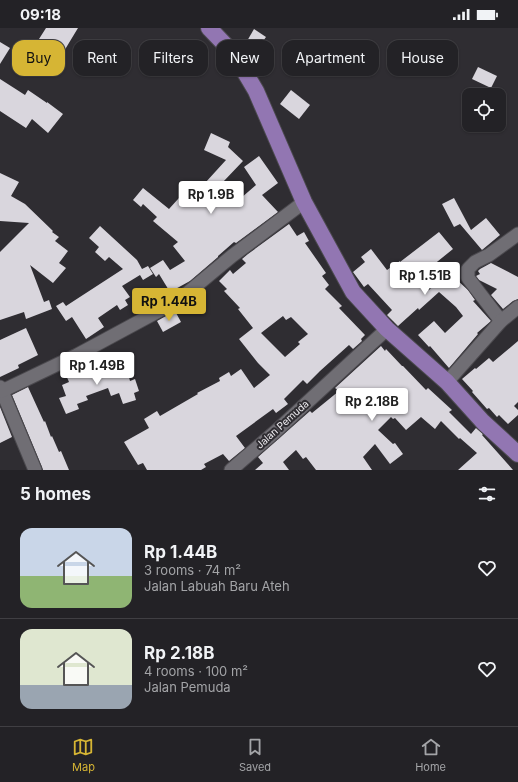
<!DOCTYPE html>
<meta charset="utf-8">
<style>
:root{--surface:#232226;--page:#2f2f32;--text:#f1f3f6;--muted:#a3a4a7;--line:#403f43;--accent:#d6b534}
body{margin:0;font-family:Inter,sans-serif;background:var(--page);color:var(--text);height:100vh;display:flex;flex-direction:column;font-size:15px;white-space:nowrap}
*{box-sizing:border-box;margin:0}
p{font-size:13px;color:var(--muted)}
.icon{flex:none;width:22px;height:22px;fill:none;stroke:currentColor;stroke-width:2;stroke-linecap:round;stroke-linejoin:round}
.map{position:relative;height:442px;overflow:hidden}
.drawer{display:flex;flex-direction:column;background:var(--surface);flex:1}
.drawer>*{flex:none}
.banner{position:absolute;left:12px;top:12px;width:494px;height:36px;display:flex;gap:8px}
.buttons{position:absolute;left:462px;top:60px;display:grid;gap:8px}
.buttons a{display:grid;place-items:center;width:44px;height:44px;border-radius:8px;background:var(--surface);box-shadow:0 1px 3px #0004,0 0 0 1px var(--line);font-size:20px}
.price{position:absolute;translate:-50% -34px;padding:0 9px;border-radius:4px;background:#fff;color:#222;font-size:13px;line-height:26px;filter:drop-shadow(0 1px 2px #0008)}
.price::after{content:'';position:absolute;left:50%;top:24px;width:12px;height:9px;margin-left:-6px;background:inherit;clip-path:polygon(0 0,100% 0,50% 100%)}
.price.active{background:var(--accent);color:#111}
ul{padding:0;list-style:none}
li{display:flex;align-items:center;gap:12px;height:100px;padding:0 20px}
li+li{border-top:1px solid var(--line)}
li span{display:grid;place-items:center;flex:none;width:112px;height:80px;border-radius:12px;color:#555}
li>.icon{margin-inline-start:auto}
span .icon{width:48px;height:48px;fill:#fffc;stroke-width:1}
li b{font-size:17px}
h2{display:flex;justify-content:space-between;align-items:center;height:48px;padding:0 20px;font-size:17px}
.pill{padding:0 14px;border-radius:12px;background:var(--surface);box-shadow:0 1px 3px #0004,0 0 0 1px var(--line);font-size:14px;line-height:36px}
.pill.active{background:var(--accent);color:#111}
.status{display:flex;justify-content:space-between;align-items:center;height:28px;padding:0 20px;background:var(--surface);direction:ltr}
.status svg{height:11px;fill:currentColor}
.menu{display:flex;justify-content:space-around;align-items:center;height:56px;border-top:1px solid var(--line);background:var(--surface);font-size:11px;color:var(--muted)}
.menu a{display:grid;justify-items:center;gap:2px}
.menu .active{color:var(--accent)}
.map>svg:first-child{display:block}
</style>
<div class="status"><b>09:18</b><svg viewBox="0 0 49 12"><path d="M0 12V9h3v3zM5 12V6h3v6zM10 12V3h3v9zM15 12V0h3v12zM26 1h20v11H26zM47 4h2v5h-2z"/></svg></div>
<div class="map">
<svg width="518" height="442" viewBox="0 0 518 442">
<rect width="100%" height="100%" fill="#2f2d32"/>
<g fill="#d9d6dd" fill-rule="evenodd">
<polygon points="46,0 78,0 55,38 46,33 54,20 39,11"/>
<polygon points="254,1 266,9 253,27 243,20"/>
<polygon points="0,14 10,20 0,36"/>
<polygon points="478,39 497,48 491,60 472,51"/>
<polygon points="0,51 25,67 28,62 47,75 47,74 63,86 48,105 32,91 26,100 0,83"/>
<polygon points="291,62 310,77 299,91 280,76"/>
<polygon points="211,105 230,114 228,119 243,133 223,154 241,170 256,157 244,139 259,128 278,155 262,167 278,184 236,215 234,214 218,228 218,229 190,253 170,264 159,246 156,249 150,240 163,232 170,242 185,233 173,218 178,214 153,193 157,189 143,176 141,179 133,172 143,160 169,181 188,160 195,166 226,132 204,122"/>
<polygon points="0,145 19,154 11,168 25,176 53,203 52,204 59,209 55,213 68,223 59,235 66,240 53,255 30,237 44,274 49,272 52,281 26,291 24,284 0,292 0,224 29,195 0,193"/>
<polygon points="454,170 471,202 486,190 500,207 482,222 460,196 454,199 442,176"/>
<path d="M289,196L297,208L304,204L309,213L305,215L326,245L322,248L329,257L325,261L342,278L339,280L365,307L361,311L362,313L353,321L349,317L320,343L307,356L303,352L284,371L288,376L276,385L273,381L236,408L245,420L229,433L223,426L204,436L206,439L201,442H147L143,435L138,437L124,414L149,400L144,391L157,383L160,388L198,366L197,365L220,353L219,350L229,344L231,348L241,341L254,360L270,347L258,335L239,311L253,300L238,281L240,280L224,263L227,261L219,253L230,242L233,246L246,235L242,231L248,226ZM283,288L286,292L291,289L308,306L298,314L300,316L285,329L261,305Z"/>
<polygon points="100,198 137,232 142,241 148,238 153,246 143,252 140,247 122,258 130,269 125,272 128,277 120,282 117,277 98,290 104,299 86,311 72,289 66,293 56,278 63,274 66,278 123,241 109,229 105,233 95,224 99,219 89,210"/>
<polygon points="439,204 453,221 417,250 429,262 447,243 468,262 475,272 473,273 491,293 477,305 478,306 449,340 430,318 429,319 418,307 434,293 445,305 463,288 456,279 439,264 419,282 418,280 398,298 387,287 392,282 368,256 364,259 353,244 365,234 361,229 371,221 387,242 400,233 400,234"/>
<polygon points="491,235 518,249 518,271 513,273 503,281 491,267 497,261 479,252 476,248 480,246 478,243 480,241"/>
<polygon points="175,283 181,294 163,304 157,293"/>
<polygon points="26,300 38,327 18,337 19,340 0,349 0,312"/>
<polygon points="518,313 518,374 514,378 518,382 518,387 508,396 499,387 497,389 489,380 487,381 472,364 473,363 462,351 475,340 476,341 489,330 493,334"/>
<polygon points="381,318 385,323 386,321 402,338 403,338 426,362 428,360 452,382 449,384 471,406 476,400 483,406 482,407 513,442 458,442 477,425 460,410 459,411 441,393 435,401 421,389 406,402 395,390 393,391 391,389 378,402 393,416 395,415 403,426 390,436 375,416 363,429 372,442 316,442 306,429 303,431 296,422 283,434 289,442 255,442 263,435 258,429 310,383 312,385 339,363 335,360"/>
<polygon points="107,332 112,347 127,342 130,353 135,351 139,363 134,365 136,372 123,376 119,365 111,368 108,360 86,368 88,372 77,376 79,381 66,386 59,370 66,368 62,357 69,354 66,347"/>
<polygon points="28,359 44,394 45,393 51,409 52,408 59,424 61,423 69,442 43,442 42,439 12,367"/>
<polygon points="0,379 12,409 0,415"/>
</g>
<g fill="none" stroke-linecap="round" stroke-linejoin="round">
<g stroke="#4b494e" stroke-width="15">
<g id="minor">
<polyline points="501,293 468,250 468,241 475,234 489,227 518,206"/>
<polyline points="447,354 501,293 518,279"/>
<polyline points="0,359 2,363 35,442"/>
<polyline points="2,363 77,327 179,272 232,228 304,174"/>
<polyline points="231,442 275,404 387,301"/>
</g>
</g>
<g stroke="#4b494e" stroke-width="18">
<polyline id="major" points="209,0 234,26 256,63 304,174 353,264 387,301 447,354 483,394 518,426"/>
</g>
<use href="#minor" stroke="#706e74" stroke-width="13"/>
<use href="#major" stroke="#9276b2" stroke-width="16"/>
</g>
<g text-anchor="middle" dominant-baseline="central" stroke-width="4" stroke-linejoin="round" paint-order="stroke">
<g font-size="10" fill="#f0eef2" stroke="#2f2d32">
<text transform="translate(282 396) rotate(-42)">Jalan Pemuda</text>
</g>
</g>
</svg>
<div class="buttons">
<a><svg class="icon" aria-label="locate" viewBox="0 0 24 24"><circle cx="12" cy="12" r="6"/><path d="M12 2v4M12 18v4M2 12h4M18 12h4"/></svg></a>
</div>
<b class="price" style="left:211px;top:187px">Rp 1.9B</b>
<b class="price" style="left:425px;top:268px">Rp 1.51B</b>
<b class="price active" style="left:169px;top:294px">Rp 1.44B</b>
<b class="price" style="left:97px;top:358px">Rp 1.49B</b>
<b class="price" style="left:372px;top:394px">Rp 2.18B</b>
<div class="banner">
<a class="pill active">Buy</a>
<a class="pill">Rent</a>
<a class="pill">Filters</a>
<a class="pill">New</a>
<a class="pill">Apartment</a>
<a class="pill">House</a>
</div>
</div>
<section class="drawer">
<h2>5 homes<svg class="icon" aria-label="filters" viewBox="0 0 24 24"><path d="M4 7h16M4 17h16"/><circle cx="9" cy="7" r="2"/><circle cx="15" cy="17" r="2"/></svg></h2>
<ul>
<li><span style="background:linear-gradient(#c9d6e8 60%,#8fb573 0)"><svg class="icon" aria-label="home" viewBox="0 0 24 24"><path d="M3 11l9-7 9 7M6 9v11h12V9"/></svg></span><div><b>Rp 1.44B</b><p>3 rooms · 74 m²</p><p>Jalan Labuah Baru Ateh</p></div><svg class="icon" aria-label="heart" viewBox="0 0 24 24"><path d="M12 20l-8-8c-3-5 5-10 8-4 3-6 11-1 8 4z"/></svg></li>
<li><span style="background:linear-gradient(#dfe7d0 70%,#9aa5b1 0)"><svg class="icon" aria-label="home" viewBox="0 0 24 24"><path d="M3 11l9-7 9 7M6 9v11h12V9"/></svg></span><div><b>Rp 2.18B</b><p>4 rooms · 100 m²</p><p>Jalan Pemuda</p></div><svg class="icon" aria-label="heart" viewBox="0 0 24 24"><path d="M12 20l-8-8c-3-5 5-10 8-4 3-6 11-1 8 4z"/></svg></li>
</ul>
</section>
<nav class="menu">
<a class="active"><svg class="icon" aria-label="map" viewBox="0 0 24 24"><path d="M3 6l6-2 6 2 6-2v14l-6 2-6-2-6 2zM9 4v14M15 6v14"/></svg>Map</a>
<a><svg class="icon" aria-label="saved" viewBox="0 0 24 24"><path d="M7 4h10v16l-5-4-5 4z"/></svg>Saved</a>
<a><svg class="icon" aria-label="home" viewBox="0 0 24 24"><path d="M3 11l9-7 9 7M6 9v11h12V9"/></svg>Home</a>
</nav>
